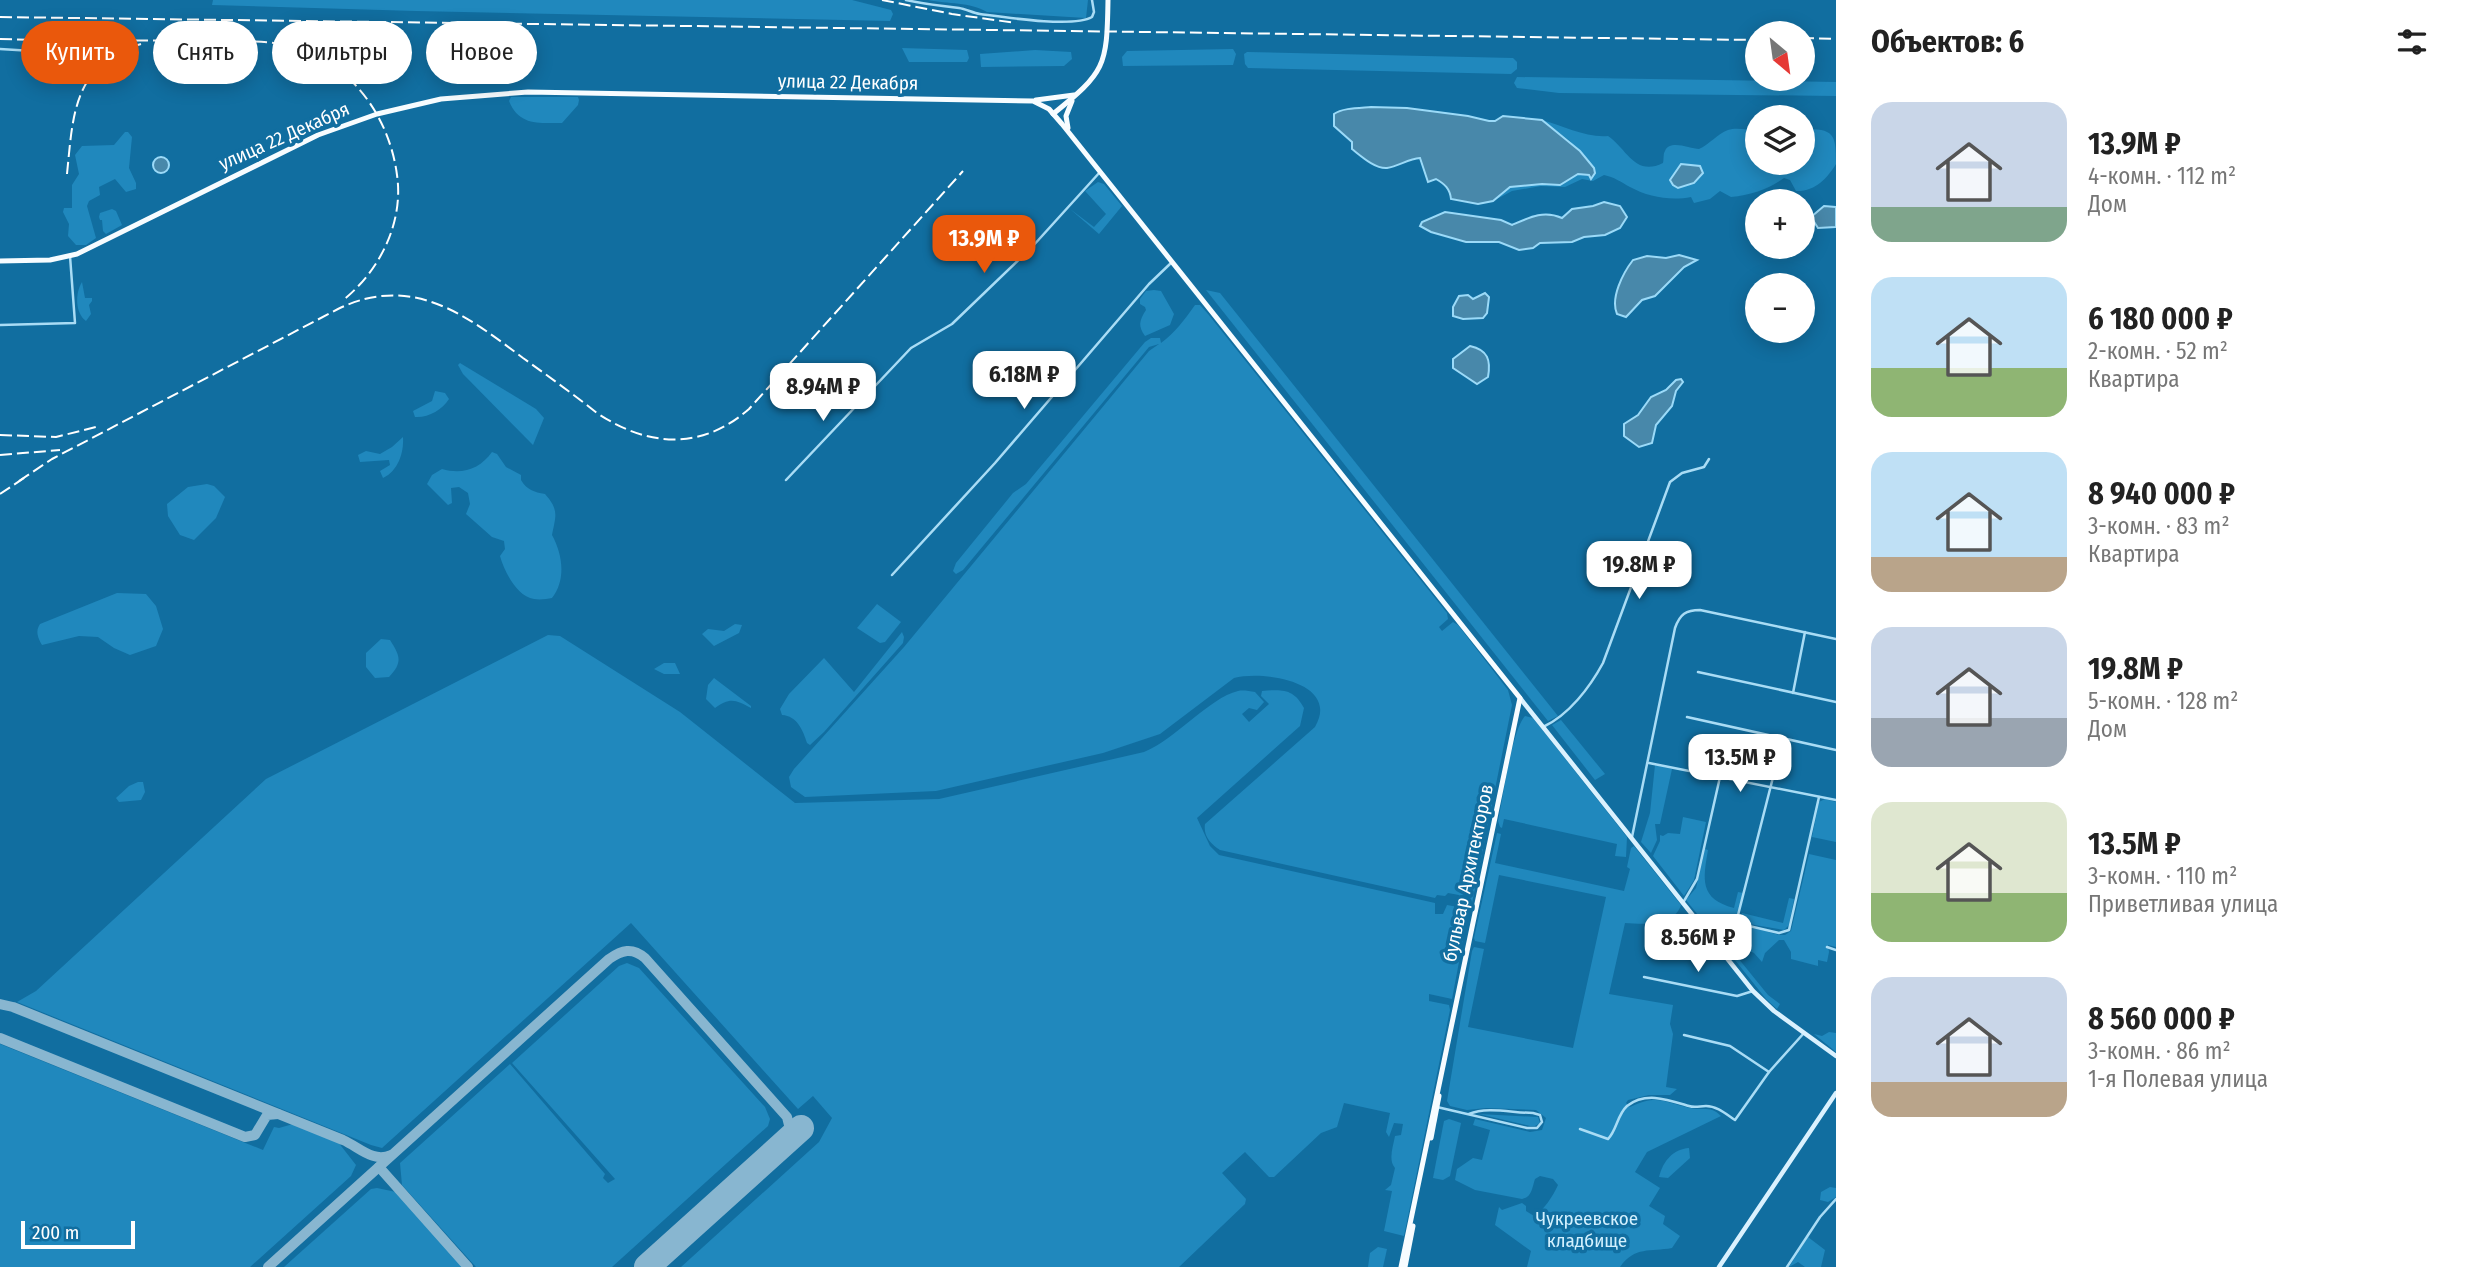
<!DOCTYPE html>
<html lang="ru">
<meta charset="utf-8">
<style>
:root{--surface:#fff;--page:#f6f6f6;--text:#222;--muted:#767676;--accent:#ea580c}
body{margin:0;font-family:"Fira Sans Condensed",sans-serif;background:var(--page);color:var(--text);height:100vh;display:flex;flex-direction:column;font-size:26px;white-space:nowrap}
*{box-sizing:border-box;margin:0}
p{font-size:23px;color:var(--muted)}
.icon{flex:none;width:38px;height:38px;fill:none;stroke:currentColor;stroke-width:2;stroke-linecap:round;stroke-linejoin:round}
.map{position:relative;flex:1;overflow:hidden}
.drawer{display:flex;flex-direction:column;background:var(--surface);width:630px}
.drawer>*{flex:none}
.top-card{position:absolute;left:21px;top:21px;width:665px;height:63px;display:flex;gap:14px}
.needle{width:46px;rotate:151deg}
.buttons{position:absolute;left:1745px;top:21px;display:grid;gap:14px}
.buttons a{display:grid;place-items:center;width:70px;height:70px;border-radius:50%;background:var(--surface);box-shadow:0 4px 18px #0003;font-size:35px}
.scale{position:absolute;left:21px;bottom:18px;width:114px;box-sizing:border-box;padding-left:7px;border:4px solid #fff;border-top:0;font-size:19px;line-height:24px;white-space:nowrap;color:#fff;-webkit-text-stroke:5px #116ea0;paint-order:stroke}
.price{position:absolute;translate:-50% -60px;padding:0 16px;border-radius:14px;background:#fff;color:#222;font-size:23px;line-height:46px;filter:drop-shadow(0 2px 4px #0008)}
.price::after{content:'';position:absolute;left:50%;top:42px;width:21px;height:16px;margin-left:-10px;background:inherit;clip-path:polygon(0 0,100% 0,50% 100%)}
.price.current{background:var(--accent);color:#fff}
ul{padding:0;list-style:none}
li{display:flex;align-items:center;gap:21px;height:175px;padding:0 35px}
li span{display:grid;place-items:center;flex:none;width:196px;height:140px;border-radius:21px;color:#555}
li>.icon{margin-inline-start:auto}
span .icon{width:84px;height:84px;fill:#fffc;stroke-width:1}
li b{font-size:30px}
h2{display:flex;justify-content:space-between;align-items:center;height:84px;padding:0 35px;font-size:30px}
.tag{padding:0 24px;border-radius:32px;background:var(--surface);box-shadow:0 4px 18px #0003;font-size:24px;line-height:63px}
.tag.current{background:var(--accent);color:#fff}
main{display:flex;flex:1;min-height:0}
.map>svg:first-child{display:block}
</style>
<main>
<div class="map">
<svg width="1836" height="1267" viewBox="0 0 1836 1267">
<rect width="100%" height="100%" fill="#116ea0"/>
<g fill="#2088bd">
<polygon points="213,0 852,0 891,10 893,14 890,21 416,11 212,5"/>
<path d="M928,0H1088L1086,18L987,12C970,2 948,4 928,0Z"/>
<polygon points="902,48 967,50 969,58 967,62 909,62"/>
<polygon points="1233,49 1236,54 1233,65 1123,66 1122,57 1127,51"/>
<polygon points="1035,50 1071,52 1072,59 1064,66 981,67 980,54"/>
<polygon points="1247,52 1513,58 1517,62 1517,69 1511,74 1248,68 1245,64 1244,54"/>
<polygon points="1517,77 1836,82 1836,96 1559,93 1517,88 1514,83"/>
<path d="M511,97H578L579,100L578,105L562,123C539,123 519,126 509,101Z"/>
<path d="M1542,120C1563,126 1587,138 1608,136C1627,149 1635,177 1663,163C1664,159 1663,154 1665,151C1670,139 1690,149 1699,149C1710,144 1717,134 1728,130C1736,127 1748,130 1757,130V163H1802L1803,129C1834,129 1836,133 1836,164C1827,179 1814,192 1796,191L1790,180L1784,178C1769,189 1751,195 1731,197L1720,191L1710,199L1694,203L1691,197C1671,201 1648,197 1630,187C1621,182 1614,177 1604,175L1593,181L1582,179L1565,187L1541,186L1512,191L1497,199L1510,187L1542,184L1560,185L1578,174L1593,177L1570,141Z"/>
<polygon points="125,132 128,132 132,137 129,168 136,183 136,189 126,192 115,179 99,187 100,195 89,201 87,206 96,238 86,245 76,245 68,236 69,224 63,212 64,208 72,208 72,185 79,174 75,155 82,146 114,145"/>
<polygon points="1098,182 1104,184 1122,206 1099,234 1070,209 1094,227 1106,214 1085,191"/>
<polygon points="112,209 116,211 122,225 106,234 103,231 102,220 100,220 99,217 100,213"/>
<path d="M82,282L85,298H92V301L89,305L91,314L86,321C75,313 75,293 82,282Z"/>
<path d="M1154,290L1161,291L1174,314L1170,325L1145,336C1138,326 1139,321 1146,310L1145,307L1140,304V299L1146,291Z"/>
<polygon points="1206,290 1220,293 1558,716 1548,721"/>
<path d="M1195,305H1200L1208,314L1447,613L1448,619L1439,627L1442,631L1453,622L1458,625L1508,690L1512,705L1472,903L1458,901L1459,895L1448,893L1445,896L1437,895L1435,898L1220,850C1211,844 1203,836 1205,824L1315,727C1341,682 1263,670 1234,678L1160,734L1103,753L936,791L805,797L791,787L789,777L794,769L904,647L1149,351L1159,344L1149,347L963,570L956,574L953,571L956,563L1013,493L1026,484L1145,342L1151,338H1160L1161,343C1175,333 1185,319 1195,305Z"/>
<polygon points="460,363 536,409 544,418 533,445 463,374 458,365"/>
<path d="M435,391L445,393L449,399C442,410 428,418 415,417L413,411L432,401Z"/>
<path d="M403,437C404,453 398,471 383,478L380,471L390,465L389,460L360,462L358,455L366,451L380,454L392,447Z"/>
<path d="M492,452L497,454L506,467L521,475V480C527,490 534,492 545,494C559,510 556,515 552,535C563,555 566,580 552,598C547,599 540,600 534,599C517,597 504,571 500,556L505,549L504,541L492,537L466,514L470,504L468,493L459,487L451,488L452,503L448,505L427,484L432,475L442,469C462,475 480,469 492,452Z"/>
<polygon points="207,484 214,486 225,497 216,518 194,540 180,535 168,516 167,504 188,487"/>
<path d="M117,593L146,594L156,606L163,629L156,646L130,655L114,648L98,637L79,636L42,645C38,638 35,631 40,624Z"/>
<polygon points="877,604 901,622 885,642 880,643 857,628"/>
<polygon points="735,624 742,625 739,633 714,646 702,634 708,629 724,631"/>
<path d="M902,632L904,637L903,643L824,732L810,745L807,743C803,730 797,716 782,715L780,709L789,694L824,658L854,692Z"/>
<path d="M548,635L560,636L680,712L795,803L939,799L1144,752C1176,739 1209,698 1238,691C1243,690 1249,691 1255,692L1264,702L1257,710L1249,708L1242,714L1249,722L1269,704L1261,696L1262,691C1283,689 1294,689 1304,708L1300,726L1197,818L1210,846L1219,855L1435,903V914H1443L1447,905L1469,909L1452,999L1429,994V1001L1449,1005L1450,1010L1404,1236L1384,1231L1392,1191L1385,1190L1391,1185L1395,1168C1388,1160 1393,1147 1395,1136L1401,1135L1403,1124L1394,1123L1389,1137L1386,1132L1390,1113L1344,1103L1337,1127L1321,1133L1274,1177H1269L1245,1152L1222,1173L1246,1199L1245,1204L1179,1267H681L819,1142L832,1118L813,1096L798,1109L631,923L382,1148L371,1145L17,1002L36,991L266,779Z"/>
<path d="M381,639L390,640C400,656 403,662 389,677L375,678L366,667V653Z"/>
<polygon points="664,663 675,663 680,674 664,674 654,669"/>
<path d="M714,678L751,706V708C736,700 730,697 715,708L706,699L708,685Z"/>
<path d="M1525,716L1533,718L1627,837L1626,857L1615,856L1617,844L1504,819L1502,828L1500,827L1498,821C1503,798 1512,730 1525,716Z"/>
<polygon points="1561,720 1605,774 1595,780 1552,725"/>
<polygon points="1655,765 1672,769 1660,824 1655,824 1657,840 1651,853 1641,842 1650,813"/>
<polygon points="138,782 143,782 145,792 141,800 119,802 116,798 129,786"/>
<polygon points="1825,799 1836,802 1836,842 1812,837 1819,802"/>
<polygon points="1683,817 1706,822 1694,880 1684,896 1653,856 1660,841 1660,835 1663,836 1668,833 1680,834"/>
<path d="M1497,833L1501,834L1495,863L1624,891L1630,869L1627,867L1631,848L1634,846L1681,905C1674,927 1644,924 1625,923L1609,994L1673,1005L1670,1024L1673,1034L1666,1087L1677,1089L1670,1095H1649L1628,1100L1626,1103L1630,1107C1658,1094 1663,1102 1690,1108C1702,1111 1711,1105 1721,1116L1647,1152L1635,1172L1660,1188L1649,1206L1665,1216L1663,1224L1680,1236L1672,1248C1650,1252 1635,1246 1620,1267H1527L1531,1251L1495,1225L1499,1207L1502,1210L1522,1203L1526,1206V1211L1534,1216C1544,1210 1553,1196 1558,1185L1553,1179L1540,1176L1535,1179C1532,1188 1532,1197 1522,1199L1475,1190L1455,1180L1457,1169L1473,1158L1482,1160L1490,1130L1473,1125L1475,1119L1530,1132L1542,1130L1546,1118L1536,1110L1486,1108L1467,1110L1450,1106L1447,1101L1472,951L1474,947L1484,949L1468,1027L1573,1048L1606,897L1499,875L1485,943L1475,941L1474,938Z"/>
<path d="M1705,849L1708,850C1703,879 1699,899 1734,908L1738,892L1743,893C1739,912 1735,930 1714,935L1686,900L1696,888Z"/>
<path d="M1809,854L1836,860V947L1828,945L1829,952L1827,962L1818,960V966L1791,959V952L1784,940H1779L1765,953L1762,962L1754,953L1747,950L1738,958L1768,995L1780,1004L1777,1009L1766,999L1719,940C1735,920 1758,929 1779,935H1785L1791,931Z"/>
<polygon points="1789,898 1794,899 1789,925 1784,930 1743,923 1741,918 1742,913 1783,923"/>
<polygon points="627,963 639,968 765,1107 770,1119 768,1126 612,1267 476,1267 402,1185 400,1163 510,1064 605,1174 603,1178 608,1183 615,1179 512,1063 619,966"/>
<polygon points="1829,1032 1836,1033 1836,1052 1814,1034 1822,1036"/>
<polygon points="0,1044 263,1150 274,1127 279,1128 293,1124 338,1142 356,1165 351,1176 250,1267 0,1267"/>
<polygon points="1479,1114 1538,1117 1540,1123 1535,1126 1530,1126"/>
<polygon points="1449,1119 1461,1123 1450,1176 1443,1180 1433,1178 1444,1121"/>
<path d="M1689,1148L1690,1158L1668,1178L1659,1177C1663,1161 1673,1149 1689,1148Z"/>
<polygon points="1830,1187 1836,1188 1836,1197 1828,1202 1820,1200 1821,1192"/>
<polygon points="377,1188 396,1192 464,1267 284,1267 371,1189"/>
<polygon points="1808,1237 1825,1250 1821,1267 1805,1267 1798,1262 1789,1267"/>
<polygon points="1378,1247 1387,1249 1383,1267 1368,1267 1370,1253"/>
</g>
<g fill="#4888aa" stroke="#9bdaf8" stroke-width="2">
<path d="M1371,107L1407,108L1468,116L1489,121H1495L1503,116L1542,120L1580,151L1594,168L1595,173L1591,179L1589,175L1578,174L1560,185L1542,184L1510,187L1493,201L1478,204L1451,199C1450,189 1445,184 1436,179L1428,182L1420,158C1408,159 1399,166 1387,168C1375,169 1361,156 1352,149V142L1334,126V114C1342,108 1359,108 1371,107Z"/>
<circle cx="161" cy="165" r="8"/>
<polygon points="1681,164 1700,166 1703,173 1694,183 1678,188 1673,185 1670,180"/>
<path d="M1604,202L1620,206L1627,217L1620,228L1605,235L1584,237L1572,242L1540,243L1533,248L1519,250L1499,242H1466L1431,232L1420,226L1422,222L1445,212L1501,220L1512,225C1530,217 1544,210 1562,218L1572,209L1593,206Z"/>
<polygon points="1824,206 1836,207 1836,227 1818,228 1811,217"/>
<path d="M1679,255L1697,260L1684,267L1655,296L1642,300L1626,317L1617,314C1610,298 1623,273 1633,260L1647,256L1666,258Z"/>
<polygon points="1485,293 1489,297 1487,313 1483,318 1463,319 1453,316 1453,307 1459,296 1468,295 1473,299"/>
<path d="M1470,346C1488,350 1491,360 1488,377L1477,384L1453,368V359Z"/>
<polygon points="1681,379 1683,382 1676,391 1672,406 1656,425 1652,443 1639,447 1624,436 1624,424 1638,415 1651,397 1666,390 1676,380"/>
</g>
<g fill="none" stroke-linecap="round" stroke-linejoin="round">
<g stroke="#88b6d0" stroke-width="10">
<path d="M0,1004L13,1007L343,1140C359,1147 373,1163 391,1155"/>
<polyline points="0,1038 245,1137 255,1135 267,1115 278,1114"/>
<polyline points="379,1167 468,1267"/>
<path d="M268,1267L609,959C622,950 632,947 645,958L787,1117L790,1129L786,1141"/>
</g>
<polyline stroke="#88b6d0" stroke-width="26" points="647,1267 801,1128"/>
<g stroke="#a9dcf5" stroke-width="2.5">
<path d="M906,0C924,4 941,6 959,8C966,9 973,13 980,14C1003,17 1073,28 1092,17L1094,12L1092,0"/>
<polyline points="0,49 49,52"/>
<polyline points="0,325 75,323 70,256"/>
<polyline points="786,480 911,348 952,324 1032,247 1100,172"/>
<polyline points="892,575 995,463 1149,284 1171,263"/>
<polyline points="1698,672 1836,702"/>
<polyline points="1793,693 1805,632"/>
<polyline points="1687,717 1836,750"/>
<path d="M1543,727C1569,715 1590,687 1603,663L1670,482L1682,473L1704,467L1709,459"/>
<polyline points="1649,763 1836,800"/>
<path d="M1632,837L1675,628C1680,614 1686,610 1700,610L1836,639"/>
<polyline points="1684,901 1697,879 1720,777"/>
<polyline points="1736,923 1779,933 1789,930 1819,797"/>
<polyline points="1736,923 1783,738"/>
<polyline points="1713,939 1736,923"/>
<polyline points="1827,947 1836,950"/>
<polyline points="1644,977 1737,996 1753,991"/>
<polyline points="1684,1035 1730,1046 1769,1072"/>
<path d="M1437,1107L1527,1128H1537L1542,1122L1540,1115L1533,1113C1513,1113 1487,1106 1469,1114"/>
<path d="M1580,1129L1608,1139C1617,1130 1617,1115 1627,1106C1646,1091 1669,1100 1689,1106C1695,1108 1700,1106 1706,1106C1717,1106 1726,1114 1735,1120L1769,1072L1804,1033"/>
<polyline points="1787,1267 1820,1217 1836,1199"/>
</g>
<g stroke="#daf1fe" stroke-width="4.5">
<polyline points="1520,698 1753,991 1774,1011 1836,1056"/>
<polyline points="1719,1267 1836,1093"/>
</g>
<g stroke="#f7fcff" stroke-width="5">
<polyline points="1036,100 1074,95"/>
<path d="M1053,114C1105,72 1107,67 1108,0"/>
<polyline points="1068,128 1066,116 1072,101"/>
<polyline points="0,261 50,260 77,254 318,135 377,114 441,99 528,92 1033,101 1049,109 1062,124 1520,698 1401,1267"/>
<polyline points="1431,1138 1439,1096"/>
<polyline points="1405,1267 1413,1226"/>
</g>
<g stroke="#fff" stroke-width="2" stroke-dasharray="12 5" stroke-linecap="butt">
<polyline points="882,0 952,14 1016,23"/>
<polyline points="0,17 1757,40"/>
<polyline points="1802,38 1836,39"/>
<path d="M0,39C71,41 142,40 213,41C242,42 275,39 303,50C356,69 390,121 397,175C404,223 379,272 342,301"/>
<path d="M67,174C73,115 73,64 141,44"/>
<polyline points="0,435 56,437 96,427"/>
<polyline points="0,455 60,450"/>
<path d="M19,481L52,459L338,309C412,273 466,315 523,358C548,376 573,394 597,413C648,447 701,451 749,409L963,171"/>
<polyline points="0,494 27,476"/>
</g>
</g>
<g text-anchor="middle" dominant-baseline="central" stroke-width="7" stroke-linejoin="round" paint-order="stroke">
<g font-size="19" fill="#fff" stroke="#116ea0">
<text transform="translate(848 82) rotate(1)">улица 22 Декабря</text>
<text transform="translate(284 136) rotate(-24)">улица 22 Декабря</text>
<text transform="translate(1468 873) rotate(-78)">бульвар Архитекторов</text>
</g>
<g font-size="19" fill="#d2f0fe" stroke="#116ea0">
<text x="1587" y="1218">Чукреевское<tspan x="1587" dy="22">кладбище</tspan></text>
</g>
</g>
</svg>
<div class="buttons">
<a><svg class="needle" viewBox="-14 -14 28 28"><path d="M0-13l5 13h-10z" fill="#e53935"/><path d="M0 13l5-13h-10z" fill="#767676"/></svg></a>
<a><svg class="icon" aria-label="layers" viewBox="0 0 24 24"><path d="M12 4l9 5-9 5-9-5zM3 14l9 5 9-5"/></svg></a>
<a>+</a>
<a>−</a>
</div>
<div class="scale">200 m</div>
<b class="price current" style="left:984px;top:275px">13.9M ₽</b>
<b class="price" style="left:1024px;top:411px">6.18M ₽</b>
<b class="price" style="left:823px;top:423px">8.94M ₽</b>
<b class="price" style="left:1639px;top:601px">19.8M ₽</b>
<b class="price" style="left:1740px;top:794px">13.5M ₽</b>
<b class="price" style="left:1698px;top:974px">8.56M ₽</b>
<div class="top-card">
<a class="tag current">Купить</a>
<a class="tag">Снять</a>
<a class="tag">Фильтры</a>
<a class="tag">Новое</a>
</div>
</div>
<section class="drawer">
<h2>Объектов: 6<svg class="icon" aria-label="filters" viewBox="0 0 24 24"><path d="M4 7h16M4 17h16"/><circle cx="9" cy="7" r="2"/><circle cx="15" cy="17" r="2"/></svg></h2>
<ul>
<li><span style="background:linear-gradient(#c9d6e8 75%,#7fa58c 0)"><svg class="icon" aria-label="home" viewBox="0 0 24 24"><path d="M3 11l9-7 9 7M6 9v11h12V9"/></svg></span><div><b>13.9M ₽</b><p>4-комн. · 112 m²</p><p>Дом</p></div></li>
<li><span style="background:linear-gradient(#bfe0f5 65%,#8fb573 0)"><svg class="icon" aria-label="home" viewBox="0 0 24 24"><path d="M3 11l9-7 9 7M6 9v11h12V9"/></svg></span><div><b>6 180 000 ₽</b><p>2-комн. · 52 m²</p><p>Квартира</p></div></li>
<li><span style="background:linear-gradient(#bfe0f5 75%,#b9a48a 0)"><svg class="icon" aria-label="home" viewBox="0 0 24 24"><path d="M3 11l9-7 9 7M6 9v11h12V9"/></svg></span><div><b>8 940 000 ₽</b><p>3-комн. · 83 m²</p><p>Квартира</p></div></li>
<li><span style="background:linear-gradient(#c9d6e8 65%,#9aa5b1 0)"><svg class="icon" aria-label="home" viewBox="0 0 24 24"><path d="M3 11l9-7 9 7M6 9v11h12V9"/></svg></span><div><b>19.8M ₽</b><p>5-комн. · 128 m²</p><p>Дом</p></div></li>
<li><span style="background:linear-gradient(#dfe7d0 65%,#8fb573 0)"><svg class="icon" aria-label="home" viewBox="0 0 24 24"><path d="M3 11l9-7 9 7M6 9v11h12V9"/></svg></span><div><b>13.5M ₽</b><p>3-комн. · 110 m²</p><p>Приветливая улица</p></div></li>
<li><span style="background:linear-gradient(#c9d6e8 75%,#b9a48a 0)"><svg class="icon" aria-label="home" viewBox="0 0 24 24"><path d="M3 11l9-7 9 7M6 9v11h12V9"/></svg></span><div><b>8 560 000 ₽</b><p>3-комн. · 86 m²</p><p>1-я Полевая улица</p></div></li>
</ul>
</section>
</main>
